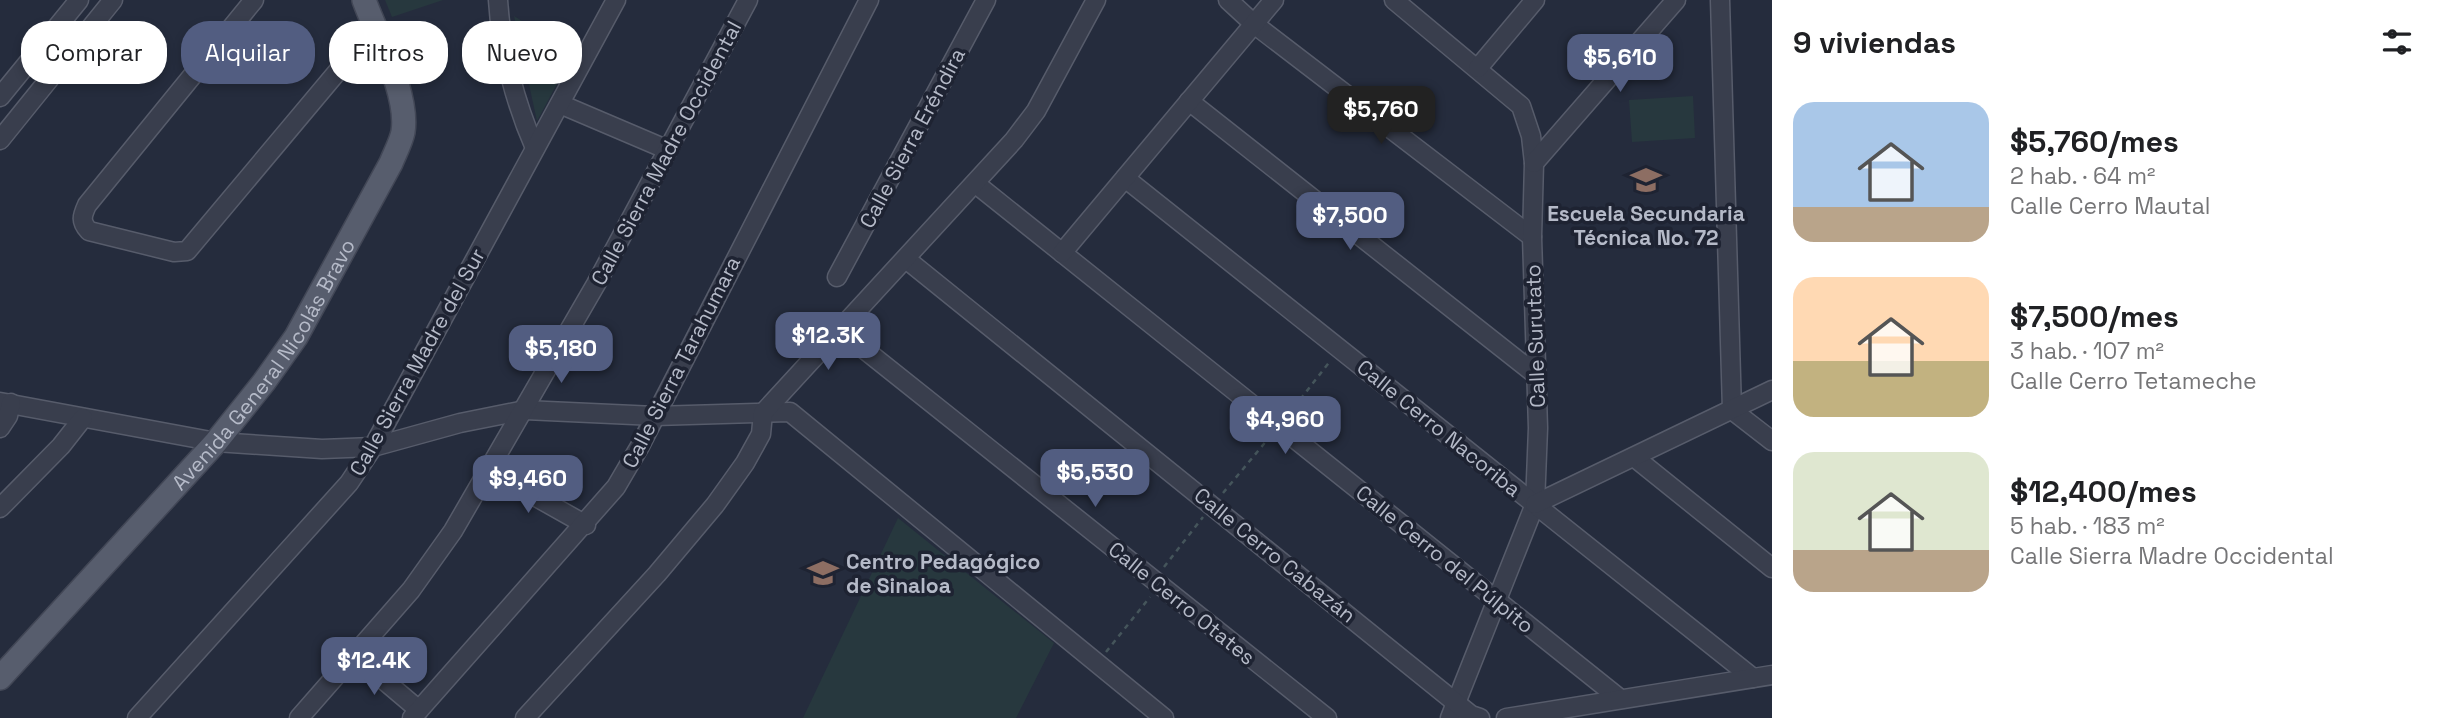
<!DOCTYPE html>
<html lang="es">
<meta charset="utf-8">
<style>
:root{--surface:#fff;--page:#f6f6f6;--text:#202124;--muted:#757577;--accent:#525d81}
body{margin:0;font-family:"Space Grotesk",sans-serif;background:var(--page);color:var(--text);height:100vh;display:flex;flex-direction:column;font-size:26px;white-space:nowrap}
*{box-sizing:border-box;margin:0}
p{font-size:23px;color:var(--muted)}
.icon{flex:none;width:38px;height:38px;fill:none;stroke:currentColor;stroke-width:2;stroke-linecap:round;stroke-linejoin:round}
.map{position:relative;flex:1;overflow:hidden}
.details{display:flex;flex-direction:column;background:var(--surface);width:665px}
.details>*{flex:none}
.hud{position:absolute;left:21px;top:21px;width:665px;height:63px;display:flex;gap:14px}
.price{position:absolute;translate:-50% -60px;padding:0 16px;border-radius:14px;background:var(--accent);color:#fff;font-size:23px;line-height:46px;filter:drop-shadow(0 2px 4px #0008)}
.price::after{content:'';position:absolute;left:50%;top:42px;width:21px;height:16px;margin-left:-10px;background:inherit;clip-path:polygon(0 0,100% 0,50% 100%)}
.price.selected{background:#222;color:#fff}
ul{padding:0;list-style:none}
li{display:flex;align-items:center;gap:21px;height:175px;padding:0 21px}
li span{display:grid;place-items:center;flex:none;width:196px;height:140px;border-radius:21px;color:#555}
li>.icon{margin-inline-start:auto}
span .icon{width:84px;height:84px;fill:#fffc;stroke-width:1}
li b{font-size:30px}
h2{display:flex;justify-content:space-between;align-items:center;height:84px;padding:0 21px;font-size:30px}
.pill{padding:0 24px;border-radius:28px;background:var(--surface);box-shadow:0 4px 10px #0003;font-size:24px;line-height:63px}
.pill.selected{background:var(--accent);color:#fff}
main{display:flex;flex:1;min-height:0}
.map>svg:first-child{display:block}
</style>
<main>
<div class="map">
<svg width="1772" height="718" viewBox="0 0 1772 718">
<rect width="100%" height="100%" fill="#252c3d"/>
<g fill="#27383e">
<polygon points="385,0 443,0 392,17"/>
<polygon points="514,16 573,54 537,121"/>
<polygon points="1693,96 1695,138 1632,142 1629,100"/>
<polygon points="898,518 1054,643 1016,718 803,718"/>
</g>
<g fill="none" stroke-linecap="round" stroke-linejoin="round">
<g stroke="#575c6b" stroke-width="21">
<g id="minor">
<path d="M254,0L87,205C82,216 80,221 89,231L174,252L187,251L374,28"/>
<path d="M498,0C501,49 515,103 535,148"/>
<polyline points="1228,0 1254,24 1532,237"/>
<polyline points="1394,0 1521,106 1531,136 1534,163 1532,237 1538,428 1535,504 1450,718"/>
<polyline points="1720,0 1732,410 1772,441"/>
<polyline points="1478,68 1535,0"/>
<polyline points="0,97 79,0"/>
<polyline points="1189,101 1535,374"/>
<polyline points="560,104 668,150"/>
<polyline points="0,140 113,0"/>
<polyline points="1534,163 1676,0"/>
<polyline points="1125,178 1753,678"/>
<polyline points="976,184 1619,698"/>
<polyline points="1062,253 1274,0"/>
<polyline points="906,259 1471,715 1480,718"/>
<polyline points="837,277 986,0"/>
<polyline points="840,330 1327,718"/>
<polyline points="0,402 216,442 322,449 373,447 460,423 525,410 655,416 790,412 1164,718"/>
<polyline points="0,428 8,416 11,403"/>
<polyline points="1634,457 1772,568"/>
<polyline points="490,471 586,525"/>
<polyline points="1535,504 1772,390"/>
<polyline points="0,508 61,446 83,418"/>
<polyline points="354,655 419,710"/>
<polyline points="137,718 349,483 373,447 616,0"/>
<polyline points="299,718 411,590 453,531 596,284 748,0"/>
<polyline points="412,718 616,487 640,446 869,0"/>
<polyline points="525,718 657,574 715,505 745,463 761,434 763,413 1014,140 1036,111 1096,0"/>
<polyline points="1506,718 1772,675"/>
</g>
</g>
<g stroke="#424756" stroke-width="26">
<g id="major">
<path id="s1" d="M0,678L216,442L264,382L296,337L391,163C395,153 401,142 403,132C409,94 377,36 364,0"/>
</g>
</g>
<g stroke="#45555b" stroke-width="2.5" stroke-dasharray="5 5" stroke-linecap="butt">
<polyline points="1288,415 1331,360"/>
<polyline points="1223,493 1268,439"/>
<polyline points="1164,567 1203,517"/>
<polyline points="1106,652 1150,597"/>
</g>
<use href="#minor" stroke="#393e4d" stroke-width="18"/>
<use href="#major" stroke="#575d6d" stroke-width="23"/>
</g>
<defs>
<g id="school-bare" transform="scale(2.415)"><path d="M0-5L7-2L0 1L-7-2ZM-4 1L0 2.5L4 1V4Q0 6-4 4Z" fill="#8d6e63" stroke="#1e2332" stroke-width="2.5" paint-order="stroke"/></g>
<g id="university-bare" transform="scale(2.415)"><path d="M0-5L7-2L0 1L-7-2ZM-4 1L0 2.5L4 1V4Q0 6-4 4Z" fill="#8d6e63" stroke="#1e2332" stroke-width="2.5" paint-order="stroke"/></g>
</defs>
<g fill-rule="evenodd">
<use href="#school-bare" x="1646" y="180"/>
<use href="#university-bare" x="823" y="573"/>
</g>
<g text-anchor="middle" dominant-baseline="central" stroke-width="7" stroke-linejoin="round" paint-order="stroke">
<g font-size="21" fill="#b5bac8" stroke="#1e2332">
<text transform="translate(912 138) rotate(-62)">Calle Sierra Eréndira</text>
<text transform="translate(666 153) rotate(-62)">Calle Sierra Madre Occidental</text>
<text transform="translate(1535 336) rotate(-92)">Calle Surutato</text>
<text stroke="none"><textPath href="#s1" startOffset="411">Avenida General Nicolás Bravo</textPath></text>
<text transform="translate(417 362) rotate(-61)">Calle Sierra Madre del Sur</text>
<text transform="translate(681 362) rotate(-63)">Calle Sierra Tarahumara</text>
<text transform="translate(1439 428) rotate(39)">Calle Cerro Nacoriba</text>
<text transform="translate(1275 555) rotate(39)">Calle Cerro Cabazán</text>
<text transform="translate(1445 559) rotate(39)">Calle Cerro del Púlpito</text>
<text transform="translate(1182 603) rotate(39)">Calle Cerro Otates</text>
</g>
<g font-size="21" font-weight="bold" fill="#b5bac8" stroke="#1e2332">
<text x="1646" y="213">Escuela Secundaria<tspan x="1646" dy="24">Técnica No. 72</tspan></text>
<text x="846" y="561" text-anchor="start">Centro Pedagógico<tspan x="846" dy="24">de Sinaloa</tspan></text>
</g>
</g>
</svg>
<b class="price" style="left:1620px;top:94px">$5,610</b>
<b class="price selected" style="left:1381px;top:146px">$5,760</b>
<b class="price" style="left:1350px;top:252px">$7,500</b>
<b class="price" style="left:828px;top:372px">$12.3K</b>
<b class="price" style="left:561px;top:385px">$5,180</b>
<b class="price" style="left:1285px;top:456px">$4,960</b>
<b class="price" style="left:1095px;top:509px">$5,530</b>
<b class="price" style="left:528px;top:515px">$9,460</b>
<b class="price" style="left:374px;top:697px">$12.4K</b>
<div class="hud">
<a class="pill">Comprar</a>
<a class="pill selected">Alquilar</a>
<a class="pill">Filtros</a>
<a class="pill">Nuevo</a>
</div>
</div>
<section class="details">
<h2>9 viviendas<svg class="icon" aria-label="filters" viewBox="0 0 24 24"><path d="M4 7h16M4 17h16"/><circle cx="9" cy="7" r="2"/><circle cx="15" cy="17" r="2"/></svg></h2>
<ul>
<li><span style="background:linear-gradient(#a9c7e8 75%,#b9a48a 0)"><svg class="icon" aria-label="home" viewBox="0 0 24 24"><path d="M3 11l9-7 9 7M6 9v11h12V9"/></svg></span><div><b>$5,760/mes</b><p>2 hab. · 64 m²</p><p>Calle Cerro Mautal</p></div></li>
<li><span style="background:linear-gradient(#ffd9b3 60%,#c2b280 0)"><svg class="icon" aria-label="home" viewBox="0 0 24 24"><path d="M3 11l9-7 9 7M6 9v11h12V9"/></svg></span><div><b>$7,500/mes</b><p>3 hab. · 107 m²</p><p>Calle Cerro Tetameche</p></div></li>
<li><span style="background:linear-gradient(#dfe7d0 70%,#b9a48a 0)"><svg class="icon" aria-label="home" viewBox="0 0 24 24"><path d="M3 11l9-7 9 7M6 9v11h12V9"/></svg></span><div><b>$12,400/mes</b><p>5 hab. · 183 m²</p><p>Calle Sierra Madre Occidental</p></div></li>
</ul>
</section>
</main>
